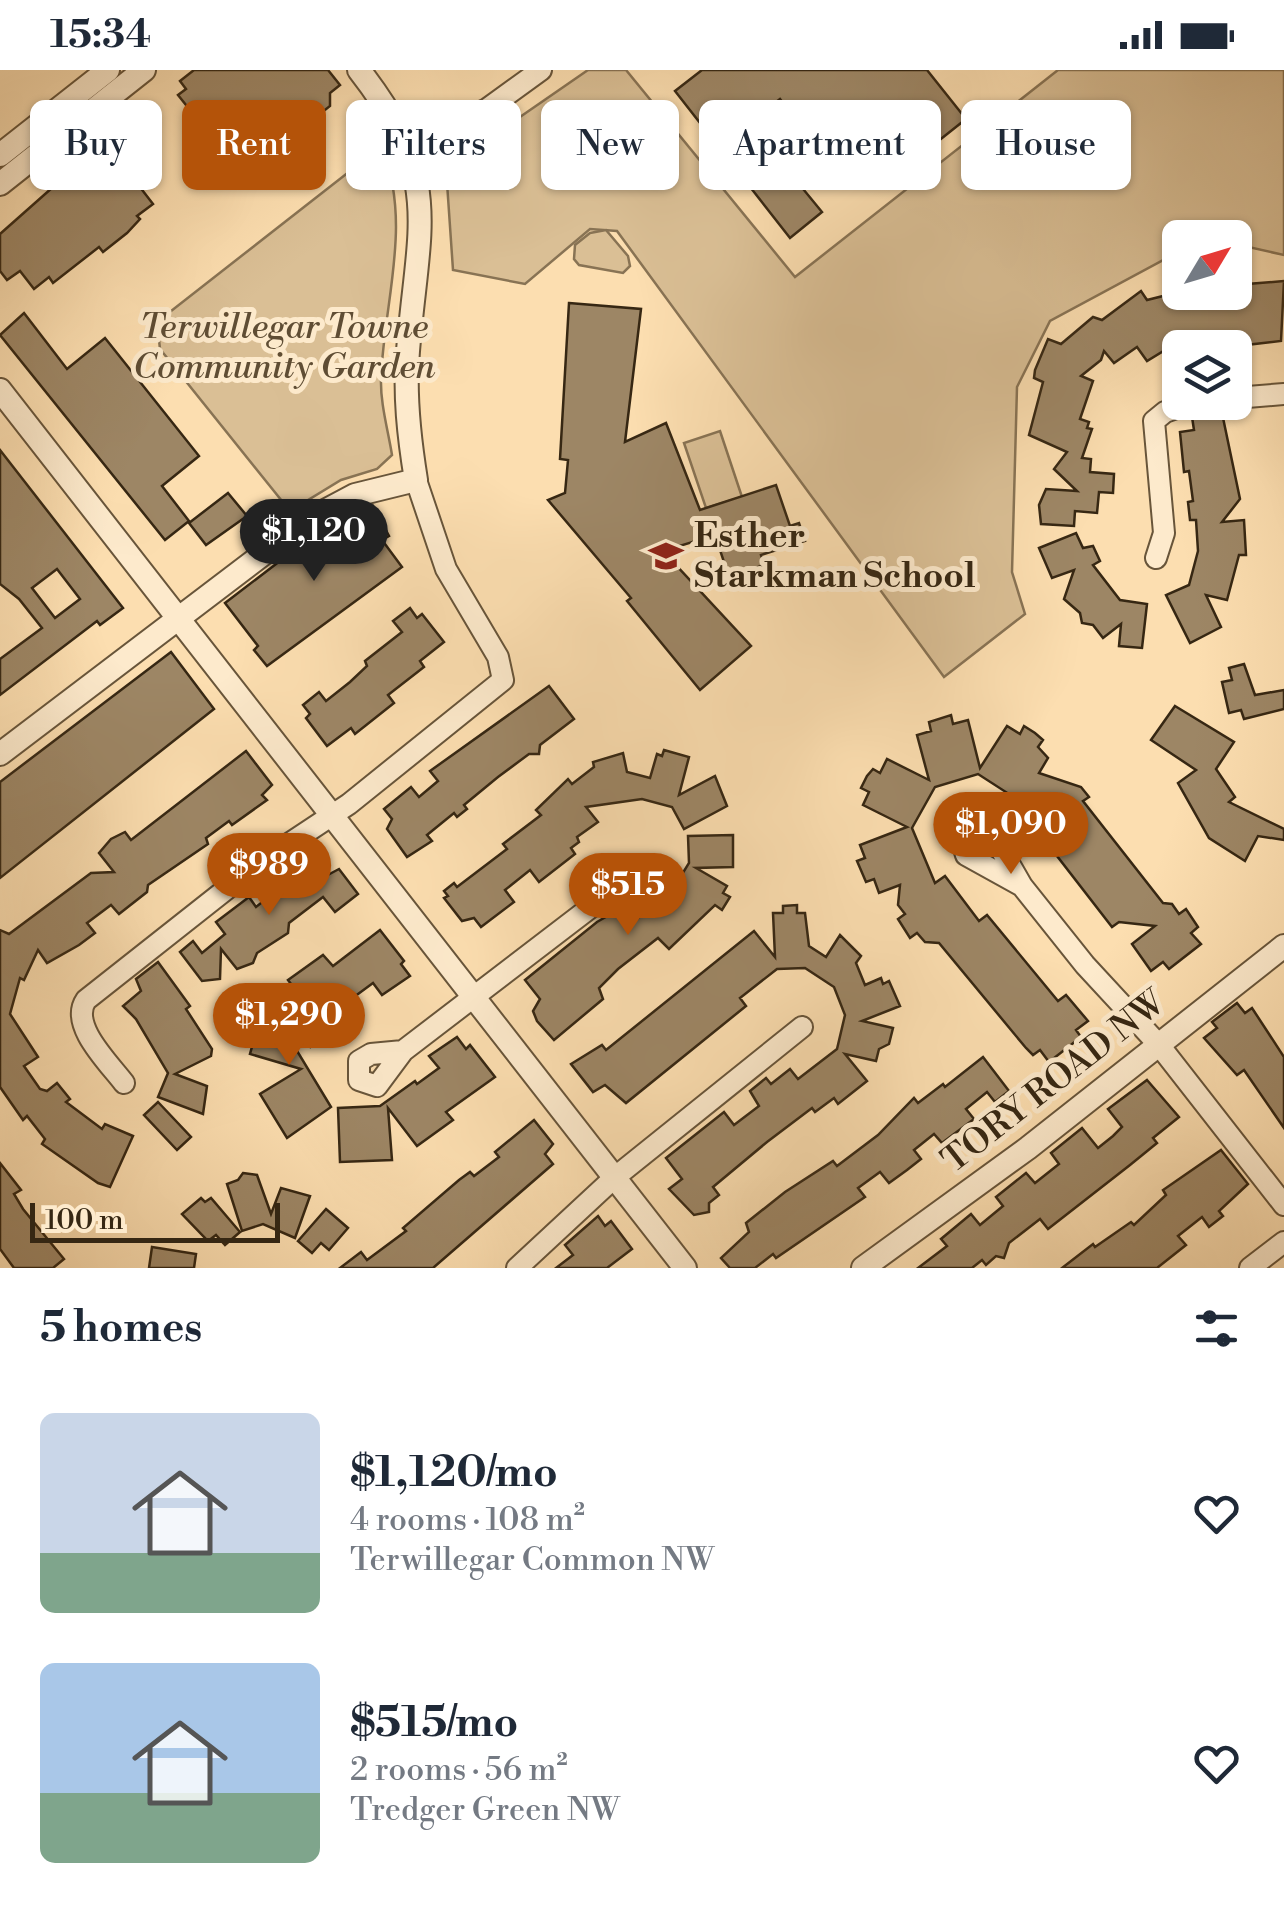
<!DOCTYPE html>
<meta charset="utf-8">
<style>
:root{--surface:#fff;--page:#f2f2f3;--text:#1f2937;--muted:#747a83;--accent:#b45309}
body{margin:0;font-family:"Libre Bodoni",serif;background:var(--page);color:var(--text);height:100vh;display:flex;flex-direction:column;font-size:38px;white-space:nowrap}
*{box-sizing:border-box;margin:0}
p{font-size:32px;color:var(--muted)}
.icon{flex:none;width:55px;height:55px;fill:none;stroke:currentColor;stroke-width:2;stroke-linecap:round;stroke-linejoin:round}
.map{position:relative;height:1198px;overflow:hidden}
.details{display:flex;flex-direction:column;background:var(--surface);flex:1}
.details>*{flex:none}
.banner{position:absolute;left:30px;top:30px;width:1225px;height:90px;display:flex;gap:20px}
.needle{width:65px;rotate:52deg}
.buttons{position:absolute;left:1162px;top:150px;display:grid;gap:20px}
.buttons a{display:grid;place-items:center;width:90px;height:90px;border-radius:15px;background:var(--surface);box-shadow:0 2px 8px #0004;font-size:50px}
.scale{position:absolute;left:30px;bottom:25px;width:250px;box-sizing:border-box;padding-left:10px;border:5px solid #362713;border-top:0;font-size:28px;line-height:35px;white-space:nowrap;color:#362713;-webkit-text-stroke:8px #fdeacc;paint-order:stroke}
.price{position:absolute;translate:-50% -85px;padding:0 22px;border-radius:35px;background:var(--accent);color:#fff;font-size:32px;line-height:65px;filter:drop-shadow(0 2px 5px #0008)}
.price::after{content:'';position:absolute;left:50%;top:60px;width:30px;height:22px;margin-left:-15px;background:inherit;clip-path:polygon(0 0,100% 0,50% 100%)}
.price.on{background:#222;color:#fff}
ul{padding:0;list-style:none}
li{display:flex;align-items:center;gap:30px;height:250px;padding:0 40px}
li span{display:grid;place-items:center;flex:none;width:280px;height:200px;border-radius:15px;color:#555}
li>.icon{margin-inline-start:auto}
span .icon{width:120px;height:120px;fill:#fffc;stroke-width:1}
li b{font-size:42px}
h2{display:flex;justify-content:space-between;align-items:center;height:120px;padding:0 40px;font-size:42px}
.chip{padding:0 35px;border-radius:15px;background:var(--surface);box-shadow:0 2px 8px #0004;font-size:35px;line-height:90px}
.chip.on{background:var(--accent);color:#fff}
.status{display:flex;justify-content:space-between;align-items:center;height:70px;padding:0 50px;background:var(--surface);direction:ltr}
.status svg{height:28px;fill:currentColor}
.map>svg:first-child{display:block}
</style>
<div class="status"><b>15:34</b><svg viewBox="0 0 49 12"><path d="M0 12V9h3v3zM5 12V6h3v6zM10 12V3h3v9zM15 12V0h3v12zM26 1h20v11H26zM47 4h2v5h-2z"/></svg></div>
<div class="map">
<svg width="1284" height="1198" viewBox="0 0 1284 1198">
<rect width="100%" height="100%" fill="#fcdeb0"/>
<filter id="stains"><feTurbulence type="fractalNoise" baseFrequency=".002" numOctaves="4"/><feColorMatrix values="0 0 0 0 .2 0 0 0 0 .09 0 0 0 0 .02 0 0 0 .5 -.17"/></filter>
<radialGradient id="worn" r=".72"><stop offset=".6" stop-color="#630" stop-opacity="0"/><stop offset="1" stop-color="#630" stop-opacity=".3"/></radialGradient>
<g fill="#dabf95" stroke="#887354" stroke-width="2.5">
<polygon points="588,0 626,0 795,207 1058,0 1284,0 1284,185 1235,174 1235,168 1180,168 1180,181 1050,251 1017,317 1012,502 1025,544 944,607 617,161 590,159 525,214 453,200 446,98"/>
<path d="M382,76C412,156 385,225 381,307C380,333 388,360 392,385L377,399L341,410L290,441L160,279L157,252Z"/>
<polygon points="606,160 628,186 630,196 623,203 579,195 574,189 575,175 590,163"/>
<polygon points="720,361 742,427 706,438 684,373"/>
</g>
<g fill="#9d8665" stroke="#362713" stroke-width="2.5" fill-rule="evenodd">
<polygon points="194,0 328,0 340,15 330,23 330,36 315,48 309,40 242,92 206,46 203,48 194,37 190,40 178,25 186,19 180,11"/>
<polygon points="702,0 927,0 966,49 893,107 868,75 836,101 780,29 749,53 822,142 790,168 675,21"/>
<polygon points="109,77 153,134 137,146 140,149 127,163 103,182 99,177 53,213 49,207 34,219 20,201 7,210 0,201 0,164 53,117"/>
<polygon points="1180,211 1180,222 1235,222 1235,215 1284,211 1281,271 1237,276 1236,267 1195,276 1193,269 1175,274 1147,291 1137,277 1114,293 1104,281 1101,290 1081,306 1093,311 1080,349 1089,352 1087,358 1092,359 1082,388 1091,389 1090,402 1114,404 1113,423 1099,422 1097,443 1075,441 1074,456 1041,454 1039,435 1046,419 1077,421 1054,399 1067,382 1029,365 1043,312 1034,308 1035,300 1048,269 1061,274 1093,247 1102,250 1141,221 1147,230 1167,225 1165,215"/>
<polygon points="569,233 641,239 625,372 666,353 700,440 776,415 790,456 799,453 805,471 761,485 764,495 729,507 715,465 663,481 751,576 700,620 627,531 631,528 548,430 565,423 568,390 560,389"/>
<polygon points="24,243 67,299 105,268 199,386 162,416 189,451 165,470 0,265"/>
<polygon points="1222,343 1240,429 1222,452 1244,450 1246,485 1239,485 1227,530 1206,525 1221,557 1190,573 1166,525 1189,515 1198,481 1196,450 1190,450 1188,432 1193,431 1189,401 1184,402 1180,362 1194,360 1192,347"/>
<path d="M0,380L123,538L100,555L97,551L0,625V589L42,558L19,529L0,514ZM57,499L80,529L55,548L32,518Z"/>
<polygon points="228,423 247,446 206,475 189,453"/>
<polygon points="373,436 389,466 382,470 402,497 267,596 254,580 258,576 225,533 306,471"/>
<polygon points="1076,463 1083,478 1093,476 1100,491 1093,495 1120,530 1147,534 1142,578 1119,576 1121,554 1103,568 1093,555 1082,553 1080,543 1064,529 1074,500 1052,508 1039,478"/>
<polygon points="410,538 417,548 422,544 444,572 420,591 424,597 388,625 394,633 355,664 351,658 327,676 306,648 310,644 303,635 319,622 326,631 350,612 367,596 365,591 402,562 393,551"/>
<polygon points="171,582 214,639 0,808 0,712"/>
<polygon points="1244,594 1255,625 1284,620 1284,639 1244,649 1241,640 1229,643 1222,612 1232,610 1229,598"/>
<polygon points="549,616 574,649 540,675 539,684 529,684 498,707 464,735 467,739 457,747 454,743 427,765 432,771 407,787 387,759 392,749 384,739 411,717 419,727 438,711 430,701"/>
<polygon points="1175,636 1234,672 1216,699 1235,727 1229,732 1284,759 1284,770 1258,766 1245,791 1209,768 1178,713 1196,700 1151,670"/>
<polygon points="951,645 953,654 968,650 980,698 1007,656 1020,664 1024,656 1035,663 1043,670 1038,677 1048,688 1039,703 1081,717 1089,727 1083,731 1163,833 1172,834 1179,844 1186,839 1198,857 1191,863 1201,874 1169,899 1163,892 1151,901 1132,874 1155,856 1119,852 1112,857 1043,768 1040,771 1018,745 1029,737 978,704 935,717 912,758 935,813 945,806 979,851 987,845 1058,931 1066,925 1088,951 1076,960 1081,967 1049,992 1040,980 1033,985 1026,978 939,873 925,872 917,863 910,868 898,849 905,844 898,835 900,815 879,823 874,809 866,812 857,791 865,788 860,775 907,757 863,735 869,722 861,718 867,706 873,699 880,703 887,689 929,710 917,665 931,661 929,652"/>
<polygon points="664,680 689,687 679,725 715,706 727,736 684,759 672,737 642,729 586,737 598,752 577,767 579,772 571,778 575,784 539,812 530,800 505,820 514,832 481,857 474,848 462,851 444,828 448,826 444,821 454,813 457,817 507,779 503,774 541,745 536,740 568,709 572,714 594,697 593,692 623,683 627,702 650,708 657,684 662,686"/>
<polygon points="246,681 272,715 262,725 267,730 232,755 229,751 206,768 208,774 148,815 147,822 119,844 111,835 87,853 95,863 79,875 47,893 38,880 24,910 20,908 10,944 38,987 24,996 40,1019 47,1021 57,1013 70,1029 66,1032 102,1059 105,1054 133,1066 110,1117 98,1113 42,1074 45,1069 27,1046 23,1050 0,1017 0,860 9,864 91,803 114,802 99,783 111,769 125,762 131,770"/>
<polygon points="733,765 733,797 696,798 727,816 723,823 730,827 722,840 715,835 669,879 658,868 618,899 599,918 603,929 554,970 537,951 533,941 540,929 525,910 597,852 618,840 625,850 633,844 637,849 667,820 670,824 689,793 688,766"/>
<polygon points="308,787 324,807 339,799 358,824 335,842 323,827 289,853 288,863 257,883 253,893 237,899 221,879 220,909 202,911 180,882 193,871 202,883 225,864 216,852 249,827 256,837 280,818 275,810"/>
<polygon points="797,835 797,843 805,843 809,876 826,887 840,865 861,886 856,893 865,915 881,908 883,914 889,911 900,936 862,951 893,958 889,974 879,979 876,991 845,984 867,1011 838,1034 834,1028 815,1042 812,1038 767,1072 713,1117 719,1125 709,1133 709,1142 694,1145 669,1119 682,1109 666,1088 724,1042 734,1055 759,1036 750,1021 766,1008 771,1014 790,999 798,1009 837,979 845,945 834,917 805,898 777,899 740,928 746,936 626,1033 605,1015 593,1022 571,994 602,975 606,980 754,861 775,887 773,843 783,843 783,836"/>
<polygon points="380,860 404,891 401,894 410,906 382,925 373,913 320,952 288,910 323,885 333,896"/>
<polygon points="158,892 190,936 186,939 212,979 211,986 175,1004 207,1016 203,1044 158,1027 168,1003 136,949 123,936 141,921 136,909"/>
<polygon points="1237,933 1245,943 1252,938 1284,987 1284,1058 1244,1000 1237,1005 1204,968 1217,958 1212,952"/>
<polygon points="268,935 318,949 310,977 291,971 331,1037 287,1068 260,1024 301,999 250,984 262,941 266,942"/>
<polygon points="457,967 466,979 470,975 495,1007 446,1042 453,1050 417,1076 388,1038 392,1090 340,1092 338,1038 380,1036 415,1011 417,1014 439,998 429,986"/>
<polygon points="983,987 1009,1021 995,1032 987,1022 966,1039 974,1049 942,1073 934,1064 914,1080 921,1089 907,1100 889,1113 880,1102 858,1118 865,1127 776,1188 773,1184 755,1198 730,1198 721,1188 749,1162 746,1153 785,1122 833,1091 837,1096 878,1065 914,1028 918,1033 943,1014 945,1017"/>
<polygon points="1147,1010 1179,1047 1153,1068 1157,1073 1130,1095 1048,1159 1040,1149 1009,1173 1004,1188 996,1186 986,1195 982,1190 972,1198 918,1198 947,1176 941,1169 971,1144 980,1155 1003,1136 996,1127 1026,1103 1035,1113 1059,1094 1051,1083 1082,1058 1098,1078 1113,1066 1122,1057 1108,1039"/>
<polygon points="158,1032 191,1067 177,1080 144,1045"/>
<polygon points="534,1050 553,1074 545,1084 553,1094 433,1198 340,1198 361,1182 367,1190 406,1161 403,1158 459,1110 470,1102 474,1106 499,1087 495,1082"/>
<polygon points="1221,1080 1248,1114 1219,1141 1223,1146 1209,1157 1202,1147 1178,1166 1186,1175 1157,1198 1062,1198 1093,1174 1095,1177 1131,1152 1134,1155 1166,1125 1163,1120"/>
<polygon points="0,1093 21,1120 14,1124 23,1139 64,1189 53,1198 14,1198 0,1179"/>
<polygon points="243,1103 257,1105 271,1144 281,1118 310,1126 295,1168 263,1154 242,1161 227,1114 238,1110"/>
<polygon points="201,1128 205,1132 211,1128 240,1162 225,1175 216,1165 208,1171 182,1144"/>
<polygon points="326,1139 348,1158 329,1180 321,1173 312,1183 298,1171"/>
<polygon points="598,1146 605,1156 611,1151 632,1179 607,1198 556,1198 573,1185 565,1175"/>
<polygon points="152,1177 196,1184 194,1198 149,1198"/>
</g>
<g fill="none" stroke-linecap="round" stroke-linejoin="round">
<g stroke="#68553a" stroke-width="24">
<g id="minor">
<polyline points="408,78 487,39 541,0"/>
<polyline points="1235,328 1284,324"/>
<polyline points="1156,488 1164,463 1154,351 1165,342 1193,332"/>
<polyline points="1022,816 966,785 961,768 966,761 982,755 992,764 1022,816 1085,895 1159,975 1284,1135"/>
<polyline points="403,981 371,984 359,991 359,1010 377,1016 403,981 646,795"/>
<path d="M124,1013C109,993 69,955 86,930L257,795L349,734L503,610L498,587L446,499L416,410"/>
<polyline points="517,1198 614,1108 802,957"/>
<polyline points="1250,1198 1284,1172"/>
</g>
</g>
<g stroke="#68553a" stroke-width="26">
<g id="tertiary">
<polyline points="0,85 108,0"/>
<polyline points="0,114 144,0"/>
<polyline points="0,320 685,1198"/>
<path d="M0,684L308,450L355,425L416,410C409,367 404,324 408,281C418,156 444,109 359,0"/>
<polyline points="863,1198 1028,1078 1284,876"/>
</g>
</g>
<use href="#minor" stroke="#fdeacc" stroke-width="20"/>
<use href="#tertiary" stroke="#fdeacc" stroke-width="22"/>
</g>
<defs>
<g id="school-bare" transform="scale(2.7)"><path d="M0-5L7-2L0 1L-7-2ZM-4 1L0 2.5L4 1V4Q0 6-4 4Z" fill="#8f2418" stroke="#fdeacc" stroke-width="2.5" paint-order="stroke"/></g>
</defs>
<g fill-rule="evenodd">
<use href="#school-bare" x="666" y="486"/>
</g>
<g text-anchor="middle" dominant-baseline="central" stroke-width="10" stroke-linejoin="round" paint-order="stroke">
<g font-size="35" font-style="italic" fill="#5f4d34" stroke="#fdeacc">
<text x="284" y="257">Terwillegar Towne<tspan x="284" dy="40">Community Garden</tspan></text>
</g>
<g font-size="35" font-weight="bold" fill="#362713" stroke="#fdeacc" text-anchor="start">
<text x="694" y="466">Esther<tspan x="694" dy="40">Starkman School</tspan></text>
</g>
<g font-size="35" fill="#362713" stroke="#fdeacc">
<text transform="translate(1054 1012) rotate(-38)">TORY ROAD NW</text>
</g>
</g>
<rect width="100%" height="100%" filter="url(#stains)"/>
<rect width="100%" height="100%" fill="url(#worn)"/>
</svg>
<div class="buttons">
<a><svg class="needle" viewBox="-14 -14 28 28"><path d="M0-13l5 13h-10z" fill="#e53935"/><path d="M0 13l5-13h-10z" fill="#747a83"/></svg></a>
<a><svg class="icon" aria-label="layers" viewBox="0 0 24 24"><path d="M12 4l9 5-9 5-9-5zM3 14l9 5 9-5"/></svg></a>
</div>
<div class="scale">100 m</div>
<b class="price on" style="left:314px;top:514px">$1,120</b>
<b class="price" style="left:1011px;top:807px">$1,090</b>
<b class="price" style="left:269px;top:848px">$989</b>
<b class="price" style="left:628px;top:868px">$515</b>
<b class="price" style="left:289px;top:998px">$1,290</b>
<div class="banner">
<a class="chip">Buy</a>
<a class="chip on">Rent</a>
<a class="chip">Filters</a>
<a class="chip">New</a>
<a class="chip">Apartment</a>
<a class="chip">House</a>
</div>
</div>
<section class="details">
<h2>5 homes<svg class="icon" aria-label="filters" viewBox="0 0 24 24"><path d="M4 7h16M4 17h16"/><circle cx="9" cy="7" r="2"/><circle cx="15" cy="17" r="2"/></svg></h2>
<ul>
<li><span style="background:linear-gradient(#c9d6e8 70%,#7fa58c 0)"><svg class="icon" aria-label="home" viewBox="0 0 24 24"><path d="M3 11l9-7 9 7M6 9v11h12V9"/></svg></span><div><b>$1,120/mo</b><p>4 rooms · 108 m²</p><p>Terwillegar Common NW</p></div><svg class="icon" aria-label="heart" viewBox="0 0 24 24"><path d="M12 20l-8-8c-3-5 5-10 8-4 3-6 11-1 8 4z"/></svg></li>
<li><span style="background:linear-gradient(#a9c7e8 65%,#7fa58c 0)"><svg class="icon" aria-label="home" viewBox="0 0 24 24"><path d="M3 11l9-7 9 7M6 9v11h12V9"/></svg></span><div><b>$515/mo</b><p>2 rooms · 56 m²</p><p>Tredger Green NW</p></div><svg class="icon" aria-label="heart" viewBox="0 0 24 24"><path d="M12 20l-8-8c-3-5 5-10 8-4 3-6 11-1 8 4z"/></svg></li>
</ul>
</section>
